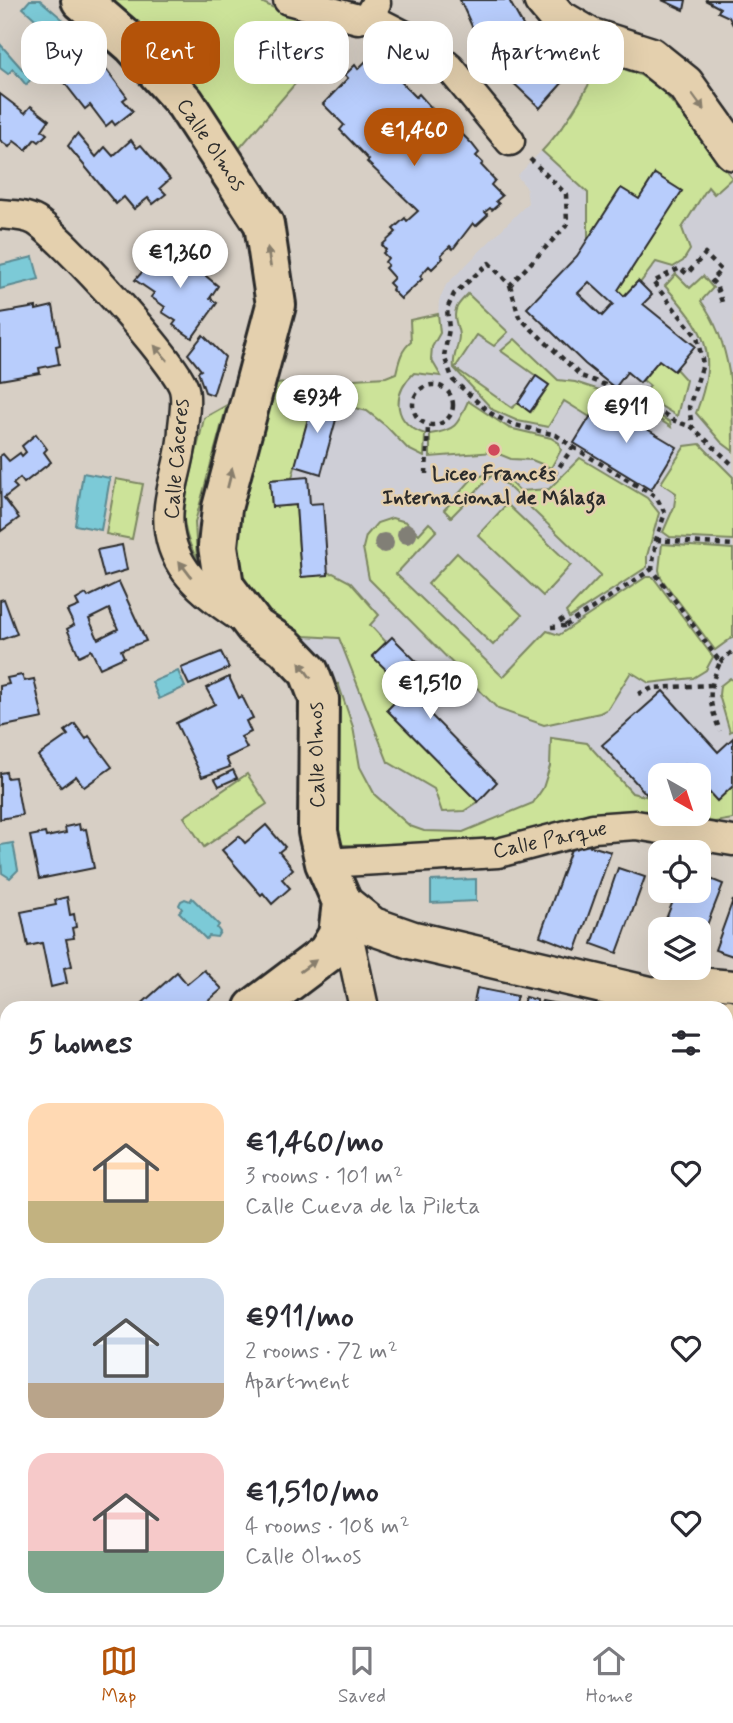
<!DOCTYPE html>
<meta charset="utf-8">
<style>
:root{--surface:#fff;--page:#f7f7f7;--text:#2b2b33;--muted:#7c7c81;--line:#e1e1e2;--accent:#b45309}
body{margin:0;font-family:Mynerve,sans-serif;background:var(--page);color:var(--text);height:100vh;display:flex;flex-direction:column;font-size:26px;white-space:nowrap}
*{box-sizing:border-box;margin:0}
p{font-size:23px;color:var(--muted)}
.icon{flex:none;width:38px;height:38px;fill:none;stroke:currentColor;stroke-width:2;stroke-linecap:round;stroke-linejoin:round}
.map{position:relative;flex:1;overflow:hidden}
.drawer{position:absolute;left:0px;top:1001px;width:733px;height:625px;display:flex;flex-direction:column;background:var(--surface);border-radius:21px 21px 0 0;box-shadow:0 7px 28px #0002}
.drawer>*{flex:none}
.top-card{position:absolute;left:21px;top:21px;width:691px;height:63px;display:flex;gap:14px}
.needle{width:46px;rotate:141deg}
.controls{position:absolute;left:648px;top:763px;display:grid;gap:14px}
.controls a{display:grid;place-items:center;width:63px;height:63px;border-radius:14px;background:var(--surface);box-shadow:0 7px 28px #0002;font-size:35px}
.price{position:absolute;translate:-50% -60px;padding:0 16px;border-radius:24px;background:#fff;color:#222;font-size:23px;line-height:46px;filter:drop-shadow(0 2px 4px #0008)}
.price::after{content:'';position:absolute;left:50%;top:42px;width:21px;height:16px;margin-left:-10px;background:inherit;clip-path:polygon(0 0,100% 0,50% 100%)}
.price.on{background:var(--accent);color:#fff}
ul{padding:0;list-style:none}
li{display:flex;align-items:center;gap:21px;height:175px;padding:0 28px}
li span{display:grid;place-items:center;flex:none;width:196px;height:140px;border-radius:21px;color:#555}
li>.icon{margin-inline-start:auto}
span .icon{width:84px;height:84px;fill:#fffc;stroke-width:1}
li b{font-size:30px}
h2{display:flex;justify-content:space-between;align-items:center;height:84px;padding:0 28px;font-size:30px}
.pill{padding:0 24px;border-radius:21px;background:var(--surface);box-shadow:0 7px 28px #0002;font-size:24px;line-height:63px}
.pill.on{background:var(--accent);color:#fff}
.tab-bar{display:flex;justify-content:space-around;align-items:center;height:98px;border-top:2px solid var(--line);background:var(--surface);font-size:19px;color:var(--muted)}
.tab-bar a{display:grid;justify-items:center;gap:4px}
.tab-bar .on{color:var(--accent)}
.map>svg:first-child{display:block}
</style>
<div class="map">
<svg width="733" height="1625" viewBox="0 0 733 1625">
<rect width="100%" height="100%" fill="#d7cfc5"/>
<filter id="ink" filterUnits="userSpaceOnUse"><feTurbulence type="fractalNoise" baseFrequency=".0143" numOctaves="2"/><feDisplacementMap in="SourceGraphic" scale="14" xChannelSelector="R" yChannelSelector="G"/><feConvolveMatrix kernelMatrix="1 2 1 2 8 2 1 2 1" color-interpolation-filters="sRGB"/></filter>
<g filter="url(#ink)">
<path fill="#ceced6" fill-rule="evenodd" d="M601,60L640,75L662,90L733,179V820L715,822L682,818L593,817L391,845L336,820L338,683L304,636L265,609L235,557L303,382L309,383L368,377H386L396,373L400,357L405,347L411,342L410,320L438,314L439,301L446,285L528,203L526,187L517,176L555,137L590,82ZM660,775H698V814H660Z"/>
<g fill="#cce399" stroke="#7c8762" stroke-width="2">
<polygon points="111,0 257,0 287,14 346,36 294,85 238,150 181,67 148,32"/>
<path d="M601,60L640,75L662,90L732,178L714,194L708,187L682,228L690,250L683,261L673,267L656,262L640,283L624,296L618,290L681,191L655,174L639,199L621,188L588,239V193L542,151C567,125 586,92 601,60Z"/>
<path d="M676,274L690,288L703,276L713,288L701,301C733,345 733,397 733,451L721,442L696,413C719,352 706,332 665,286Z"/>
<path d="M468,294L508,332L494,346L477,335L455,368L512,408L518,403L531,412L549,385L501,351L515,339L558,380L575,382L633,401L670,422L671,427L648,412L639,415L634,412L630,419L601,401L590,417L564,401L548,427L518,421L493,410L454,368C452,356 459,347 459,335C458,325 452,317 457,307C459,303 464,298 468,294Z"/>
<path d="M438,314L440,333L432,347L431,359L441,376L414,373C391,395 393,423 425,434L424,457L408,449L386,426L367,411L314,397L292,478L270,480L272,507L296,505L301,577L333,573L350,582L379,615L370,625L386,642L373,656L407,690L387,710L478,802L464,811L442,812L434,789L388,762L339,638L304,636L265,609L241,578L234,536L274,384L386,377L396,373C399,361 401,350 411,342L410,320Z"/>
<polygon points="659,360 674,371 676,369 686,380 677,416 643,395 650,386 643,380"/>
<path d="M468,401L509,428L551,438L559,443L561,450L551,468L532,460L511,459L494,452L430,457V434C457,430 458,424 468,401Z"/>
<path d="M227,405L195,522L197,560C191,547 184,532 184,517C185,490 198,447 204,418Z"/>
<polygon points="700,444 733,477 733,540 670,537 663,532 674,507 676,493 661,483 685,446"/>
<polygon points="580,458 647,498 659,513 647,556 647,567 569,618 566,612 601,575 494,473 451,517 444,510 472,479 493,472 507,478 520,491 549,489"/>
<polygon points="116,479 143,484 132,539 106,534"/>
<polygon points="507,504 571,565 543,596 478,535"/>
<polygon points="392,518 406,522 419,534 429,523 437,530 396,574 503,677 547,631 559,635 646,577 653,577 713,657 706,670 693,678 649,683 631,672 608,709 600,713 544,725 498,709 369,579 363,548 366,536 377,523"/>
<polygon points="662,544 733,549 733,637 715,650 661,578 659,570"/>
<polygon points="457,553 522,615 493,645 428,584"/>
<polygon points="730,678 733,681 733,730 730,732 719,695 720,686"/>
<polygon points="338,683 353,727 360,767 375,795 410,826 424,831 463,832 533,803 543,788 550,766 551,738 587,743 632,793 649,797 660,796 660,814 698,814 698,792 708,791 717,800 733,786 733,819 715,822 682,818 593,817 495,839 391,845 338,845 336,820"/>
<polygon points="247,774 267,804 204,847 184,817"/>
<polygon points="733,1242 733,1317 726,1307 726,1254"/>
<polygon points="7,1567 7,1619 125,1619 116,1625 0,1625 0,1572"/>
<polygon points="338,1619 592,1619 595,1625 345,1625"/>
</g>
<g fill="#7bcad7" stroke="#5b8a92" stroke-width="2">
<polygon points="30,0 40,0 67,23 62,29 50,21 44,27 23,8"/>
<polygon points="0,44 31,79 26,85 13,69 8,74 0,68"/>
<polygon points="33,257 39,279 0,289 0,265"/>
<polygon points="83,473 110,478 101,530 75,525"/>
<polygon points="178,671 185,687 159,699 152,682"/>
<polygon points="13,843 18,870 10,878 2,873 0,845"/>
<polygon points="476,879 476,901 431,903 431,881"/>
<polygon points="192,898 219,925 217,928 220,932 217,937 209,936 206,939 179,912 182,909 179,905 181,901 185,899 190,901"/>
</g>
<g fill="#b8cdfc" stroke="#2b2b2b" stroke-width="2" fill-rule="evenodd">
<polygon points="460,0 511,0 510,2 525,29 523,30 572,72 540,108 490,61 496,55 482,29 475,33"/>
<polygon points="662,0 686,0 684,10"/>
<polygon points="705,0 733,0 733,25 729,17 718,12 720,8"/>
<polygon points="77,39 85,49 88,47 101,62 127,97 123,100 133,111 115,125 112,121 106,126 90,105 85,109 56,72 66,65 57,55"/>
<polygon points="372,55 376,56 416,97 419,94 442,120 448,124 450,122 472,144 479,153 476,156 483,163 481,165 495,180 491,185 502,196 496,201 499,204 492,210 490,208 485,212 488,215 476,226 473,223 453,249 450,246 441,255 443,258 432,269 429,266 420,276 422,279 401,299 392,290 393,287 389,283 394,278 385,268 388,265 385,262 388,258 383,253 386,250 382,245 396,232 393,229 405,218 407,221 418,211 367,162 369,160 340,130 344,125 323,104 348,78 345,75 355,65 358,69"/>
<polygon points="0,94 25,113 31,106 49,120 42,130 47,134 39,142 35,139 26,150 14,141 9,147 0,140"/>
<polygon points="77,134 96,157 105,147 113,156 131,140 137,148 141,145 170,179 160,188 166,194 153,204 148,198 134,209 124,197 116,204 68,146"/>
<path d="M655,174L682,191L618,290L624,296L638,281L652,295L643,304L695,346L674,371L659,360L640,383L627,372L615,388L585,364L527,308L577,256L621,188L639,199ZM589,282L613,304L602,316L578,293Z"/>
<polygon points="169,244 189,258 186,263 198,272 204,273 206,276 218,286 210,298 217,303 192,338 173,325 176,321 162,312 165,307 151,297 154,293 135,280 143,271 146,273"/>
<polygon points="53,306 60,345 56,346 59,364 39,368 40,373 0,380 0,313 36,307 36,310"/>
<polygon points="203,335 225,357 213,395 205,392 198,372 201,370 188,354"/>
<polygon points="536,376 549,385 530,412 518,403"/>
<polygon points="314,397 340,405 321,474 295,466"/>
<polygon points="600,401 677,447 651,490 574,443"/>
<polygon points="36,434 47,449 44,452 51,462 24,483 20,478 13,484 17,488 4,498 19,518 1,531 0,456 3,454 9,461 20,453 22,456 26,452 22,446"/>
<polygon points="308,477 310,504 323,503 328,575 301,577 296,505 272,507 270,480"/>
<polygon points="122,545 127,570 104,577 97,550"/>
<path d="M119,582L146,641L121,650L124,657L100,668L91,650L79,656L67,629L74,625L67,611L79,606L76,600L86,594L88,597ZM109,609L118,629L98,639L89,619Z"/>
<polygon points="4,599 17,634 0,640 0,600"/>
<polygon points="392,637 436,681 417,701 497,782 478,802 387,710 407,690 372,656"/>
<polygon points="221,652 229,668 189,685 181,668"/>
<polygon points="22,675 24,681 34,679 43,718 0,727 0,686 9,684 7,678"/>
<polygon points="229,677 239,698 242,696 253,718 246,721 251,732 241,737 247,748 226,758 230,767 202,777 176,723 215,704 206,688"/>
<polygon points="663,691 718,752 733,738 733,786 717,801 698,780 698,775 694,775 685,765 673,775 660,775 660,787 649,797 602,745"/>
<polygon points="75,724 86,739 89,736 112,767 84,787 76,776 61,787 38,756 68,735 65,731"/>
<polygon points="233,770 237,778 219,786 215,779"/>
<polygon points="6,772 7,778 15,777 22,815 0,819 0,773"/>
<polygon points="79,824 80,830 86,829 94,868 39,879 30,836 45,833 46,837 66,833 65,827"/>
<polygon points="266,825 285,847 279,852 293,869 282,879 290,888 272,904 263,893 261,895 222,850 239,836 245,843"/>
<polygon points="574,841 611,852 576,950 540,936"/>
<polygon points="618,868 645,877 617,953 592,944"/>
<polygon points="698,874 723,884 698,948 698,929 662,929 677,891 698,891"/>
<polygon points="67,897 70,915 74,914 76,927 72,928 74,938 66,939 72,966 64,968 67,983 51,987 42,943 28,946 21,912 56,905 55,900"/>
<polygon points="733,900 733,956 715,950"/>
<polygon points="204,970 222,989 200,1008 196,1008 191,1002 183,1008 137,1008 177,972 187,984"/>
<polygon points="477,988 517,996 514,1007 517,1008 473,1008"/>
<polygon points="525,997 537,1000 537,1003 541,1004 542,1001 558,1004 558,1008 522,1008"/>
<polygon points="0,1030 7,1032 7,1071 0,1068"/>
<polygon points="726,1076 733,1084 733,1113 726,1119"/>
<polygon points="726,1418 733,1419 733,1495 726,1494"/>
<polygon points="0,1425 7,1434 7,1504 0,1494"/>
<polygon points="728,1540 733,1547 733,1555 730,1557 732,1560 726,1565 726,1542"/>
<polygon points="258,1619 266,1619 271,1625 250,1625"/>
</g>
<g fill="none" stroke-linecap="round" stroke-linejoin="round">
<g stroke="#2b2b2b" stroke-width="33">
<g id="minor">
<polyline points="288,0 358,19 368,17 376,3"/>
<polyline points="368,17 423,45 450,68 510,141"/>
<path d="M0,214C12,215 26,215 36,221C62,237 177,363 184,389C187,400 184,416 183,427C183,454 172,479 169,506C163,561 197,589 238,616"/>
<polyline points="325,863 498,853 593,828 636,825 733,841"/>
<polyline points="344,915 364,1008"/>
<polyline points="650,994 686,981 733,985"/>
<polyline points="609,1619 612,1625"/>
<polyline points="155,1625 163,1619"/>
</g>
</g>
<g stroke="#2b2b2b" stroke-width="42">
<g id="tertiary">
<polyline points="543,0 558,18 590,37 650,56 685,84 733,151"/>
<polyline points="342,902 372,926 412,940 703,1008"/>
<polyline points="726,1018 733,1021"/>
<polyline points="726,1216 733,1205"/>
<polyline points="726,1336 733,1341"/>
</g>
</g>
<g stroke="#2b2b2b" stroke-width="44">
<g id="secondary">
<polyline points="81,0 133,45 185,103 264,224 276,305 222,508 218,546 224,586 255,627 285,647 309,672 319,699 318,832 325,863 342,902 338,935 327,953 254,1008"/>
<polyline points="0,1147 7,1142"/>
<polyline points="315,1619 321,1625"/>
</g>
</g>
<g stroke="#2b2b2b" stroke-width="4.5" stroke-dasharray="5 5" stroke-linecap="butt">
<polyline points="530,159 566,194 567,225 510,285 489,263 454,294 447,309 449,329 444,356 453,380 490,413 511,424 556,435 573,447 553,476"/>
<polyline points="510,285 519,317 581,376 637,397 675,421 692,427"/>
<polyline points="722,302 716,285 711,280 721,270 705,254 687,274 680,268 653,282 697,337 703,364 689,407 692,427 733,465"/>
<circle cx="433" cy="405" r="20"/>
<path d="M573,447L656,497L665,513L656,540L652,569L720,662C707,693 708,700 720,731"/>
<polyline points="426,474 428,426"/>
<polyline points="656,540 733,545"/>
<polyline points="560,618 565,626 652,569"/>
<polyline points="551,627 565,626"/>
<polyline points="720,662 733,651"/>
<polyline points="638,694 653,688 710,685"/>
</g>
<use href="#minor" stroke="#e4d0ae" stroke-width="28"/>
<use href="#tertiary" stroke="#e4d0ae" stroke-width="37"/>
<use href="#secondary" stroke="#e4d0ae" stroke-width="38"/>
</g>
<g fill="#817f76">
<circle cx="407" cy="534" r="10"/>
<circle cx="384" cy="543" r="10"/>
</g>
<defs><path id="oneway-solid" d="M-6-.8H1V-3.2L6.5 0L1 3.2V.8H-6Z" transform="scale(1.75)"/></defs>
<g fill="#887e6c">
<use href="#oneway-solid" transform="translate(698 102) rotate(54)"/>
<use href="#oneway-solid" transform="translate(269 257) rotate(-99)"/>
<use href="#oneway-solid" transform="translate(161 353) rotate(-131)"/>
<use href="#oneway-solid" transform="translate(230 478) rotate(-76)"/>
<use href="#oneway-solid" transform="translate(185 569) rotate(-127)"/>
<use href="#oneway-solid" transform="translate(305 670) rotate(-126)"/>
<use href="#oneway-solid" transform="translate(308 966) rotate(-36)"/>
</g>
</g>
<circle fill="#d1495b" stroke="#e4d0ae" stroke-width="2.5" cx="494" cy="450" r="7"/>
<g text-anchor="middle" dominant-baseline="central" stroke-width="5" stroke-linejoin="round" paint-order="stroke">
<g font-size="21" fill="#2b2b2b" stroke="#e4d0ae">
<text transform="translate(211 145) rotate(56)">Calle Olmos</text>
<text transform="translate(177 459) rotate(-85)">Calle Cáceres</text>
<text transform="translate(317 755) rotate(-91)">Calle Olmos</text>
<text transform="translate(550 840) rotate(-12)">Calle Parque</text>
</g>
<g font-size="21" font-weight="bold" fill="#2b2b2b" stroke="#e4d0ae">
<text x="494" y="474">Liceo Francés<tspan x="494" dy="24">Internacional de Málaga</tspan></text>
</g>
</g>
</svg>
<div class="controls">
<a><svg class="needle" viewBox="-14 -14 28 28"><path d="M0-13l5 13h-10z" fill="#e53935"/><path d="M0 13l5-13h-10z" fill="#7c7c81"/></svg></a>
<a><svg class="icon" aria-label="locate" viewBox="0 0 24 24"><circle cx="12" cy="12" r="6"/><path d="M12 2v4M12 18v4M2 12h4M18 12h4"/></svg></a>
<a><svg class="icon" aria-label="layers" viewBox="0 0 24 24"><path d="M12 4l9 5-9 5-9-5zM3 14l9 5 9-5"/></svg></a>
</div>
<b class="price on" style="left:414px;top:168px">€1,460</b>
<b class="price" style="left:180px;top:290px">€1,360</b>
<b class="price" style="left:317px;top:435px">€934</b>
<b class="price" style="left:626px;top:445px">€911</b>
<b class="price" style="left:430px;top:721px">€1,510</b>
<div class="top-card">
<a class="pill">Buy</a>
<a class="pill on">Rent</a>
<a class="pill">Filters</a>
<a class="pill">New</a>
<a class="pill">Apartment</a>
</div>
<section class="drawer">
<h2>5 homes<svg class="icon" aria-label="filters" viewBox="0 0 24 24"><path d="M4 7h16M4 17h16"/><circle cx="9" cy="7" r="2"/><circle cx="15" cy="17" r="2"/></svg></h2>
<ul>
<li><span style="background:linear-gradient(#ffd9b3 70%,#c2b280 0)"><svg class="icon" aria-label="home" viewBox="0 0 24 24"><path d="M3 11l9-7 9 7M6 9v11h12V9"/></svg></span><div><b>€1,460/mo</b><p>3 rooms · 101 m²</p><p>Calle Cueva de la Pileta</p></div><svg class="icon" aria-label="heart" viewBox="0 0 24 24"><path d="M12 20l-8-8c-3-5 5-10 8-4 3-6 11-1 8 4z"/></svg></li>
<li><span style="background:linear-gradient(#c9d6e8 75%,#b9a48a 0)"><svg class="icon" aria-label="home" viewBox="0 0 24 24"><path d="M3 11l9-7 9 7M6 9v11h12V9"/></svg></span><div><b>€911/mo</b><p>2 rooms · 72 m²</p><p>Apartment</p></div><svg class="icon" aria-label="heart" viewBox="0 0 24 24"><path d="M12 20l-8-8c-3-5 5-10 8-4 3-6 11-1 8 4z"/></svg></li>
<li><span style="background:linear-gradient(#f6c9c9 70%,#7fa58c 0)"><svg class="icon" aria-label="home" viewBox="0 0 24 24"><path d="M3 11l9-7 9 7M6 9v11h12V9"/></svg></span><div><b>€1,510/mo</b><p>4 rooms · 108 m²</p><p>Calle Olmos</p></div><svg class="icon" aria-label="heart" viewBox="0 0 24 24"><path d="M12 20l-8-8c-3-5 5-10 8-4 3-6 11-1 8 4z"/></svg></li>
</ul>
</section>
</div>
<nav class="tab-bar">
<a class="on"><svg class="icon" aria-label="map" viewBox="0 0 24 24"><path d="M3 6l6-2 6 2 6-2v14l-6 2-6-2-6 2zM9 4v14M15 6v14"/></svg>Map</a>
<a><svg class="icon" aria-label="saved" viewBox="0 0 24 24"><path d="M7 4h10v16l-5-4-5 4z"/></svg>Saved</a>
<a><svg class="icon" aria-label="home" viewBox="0 0 24 24"><path d="M3 11l9-7 9 7M6 9v11h12V9"/></svg>Home</a>
</nav>
